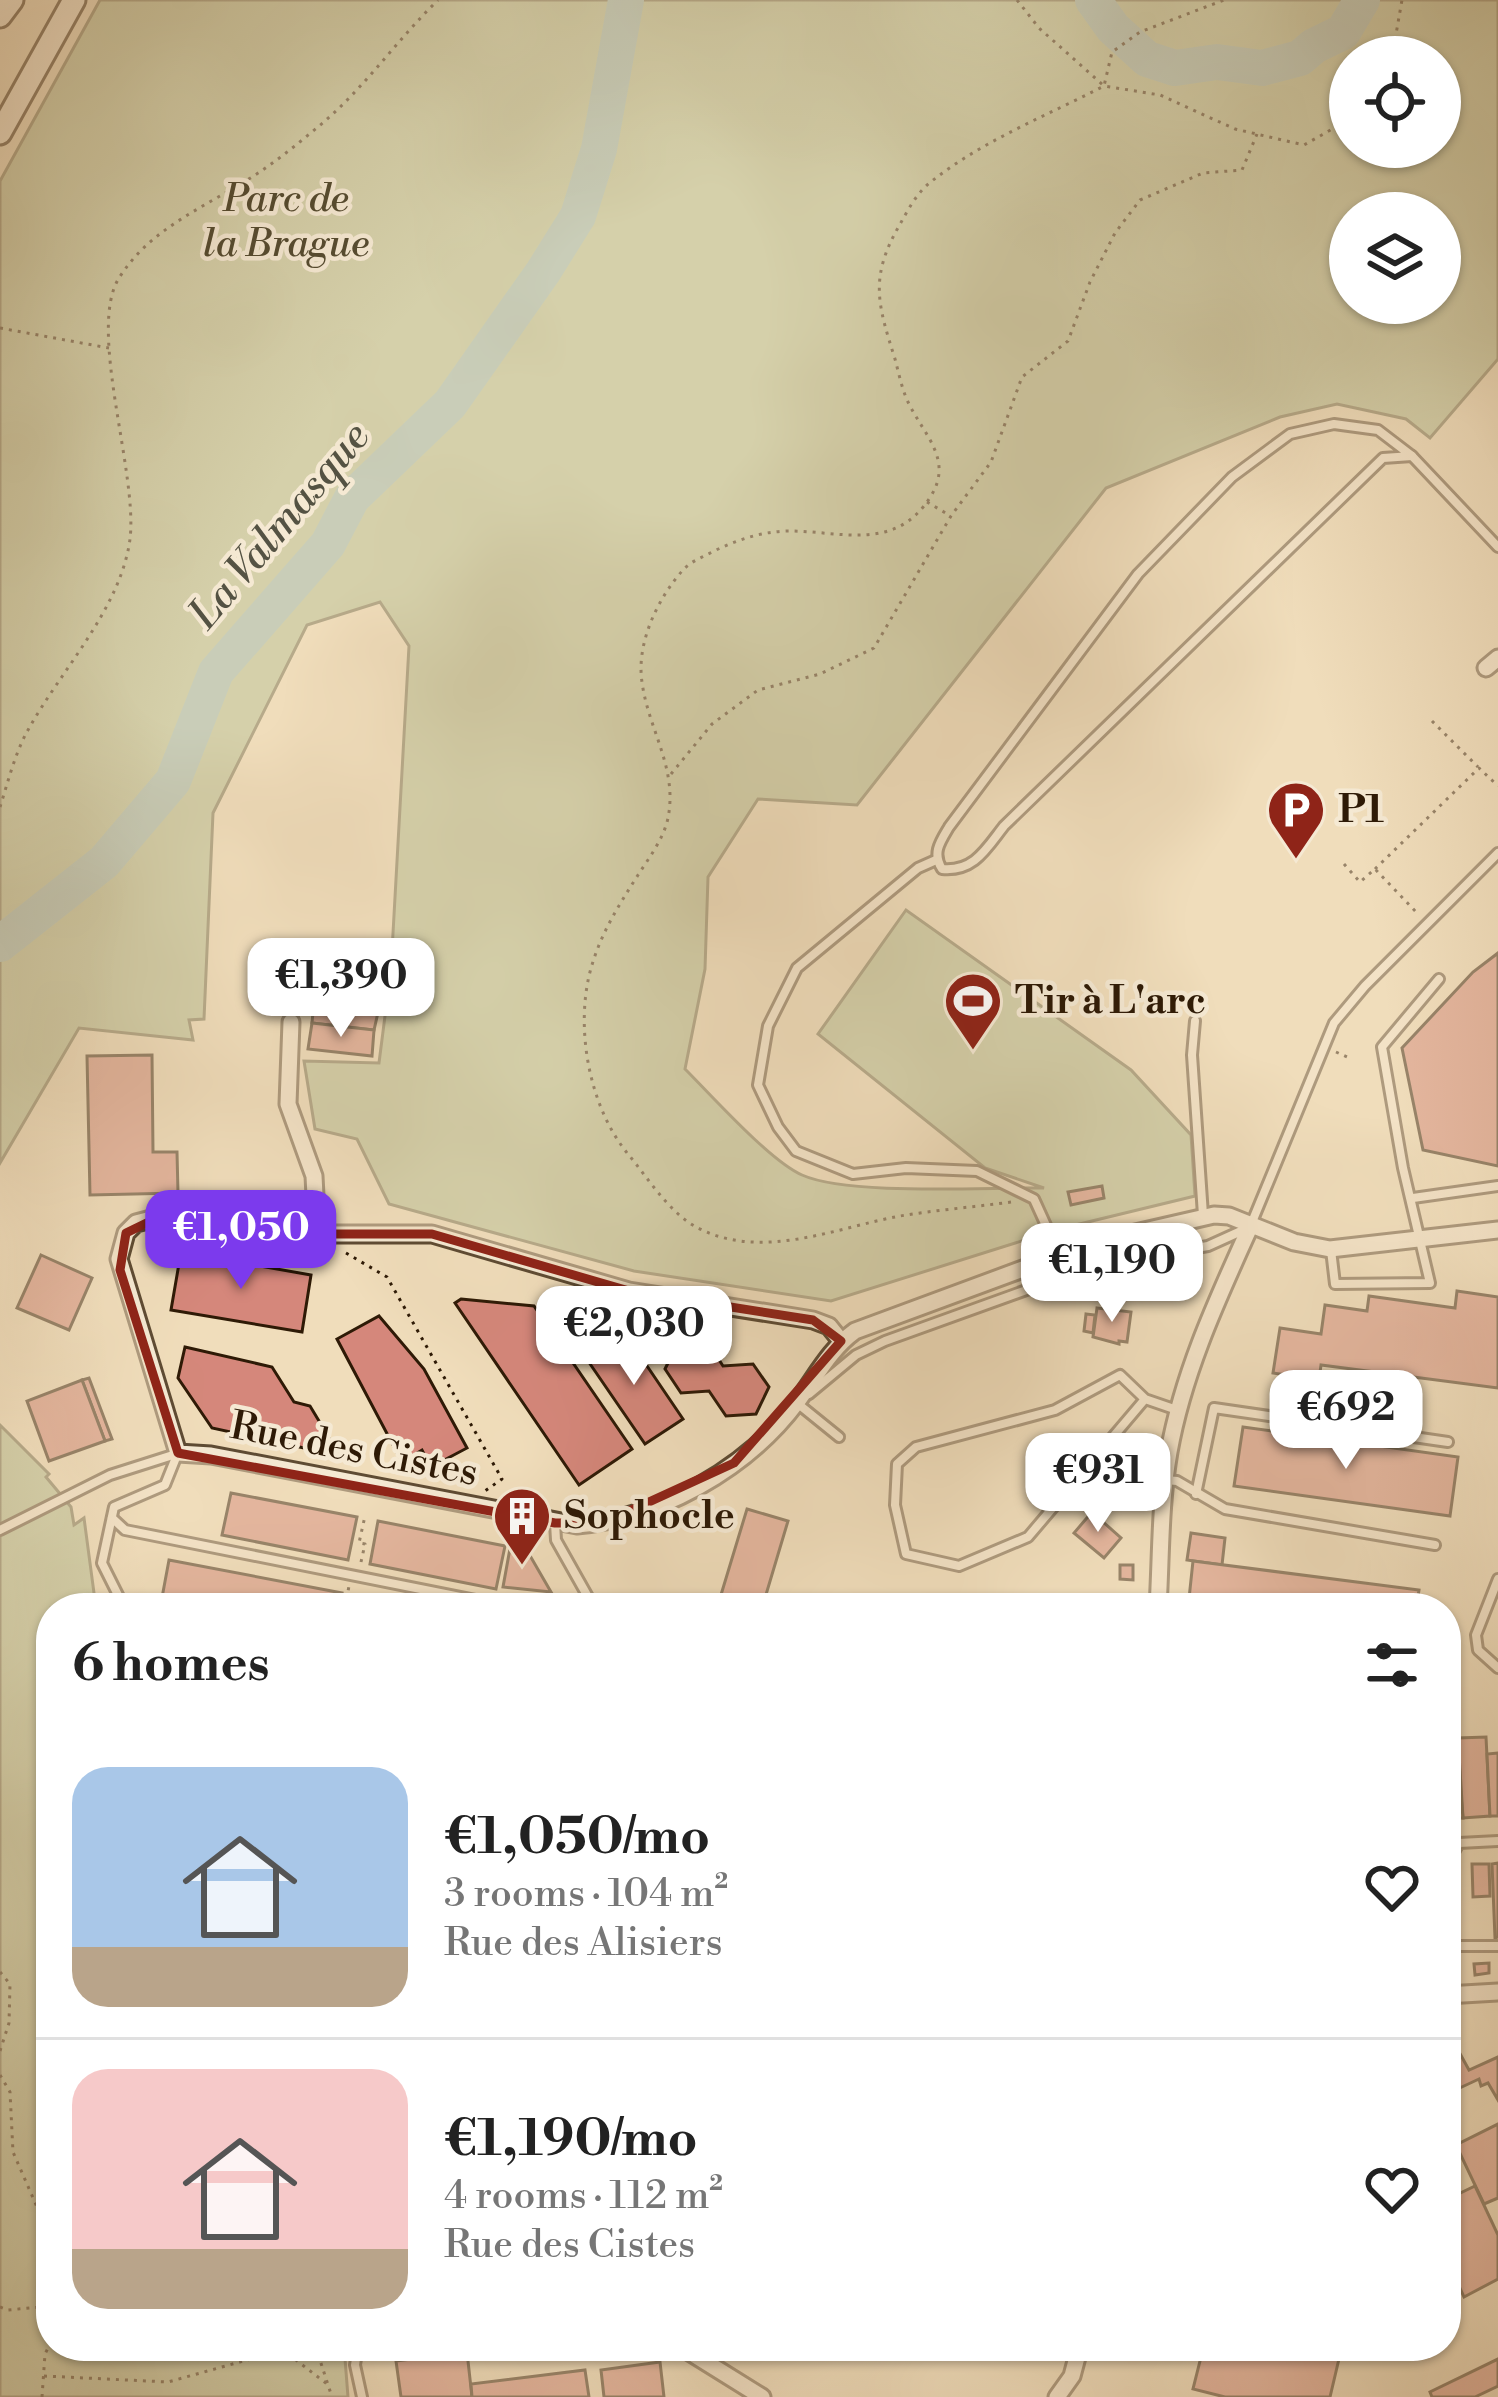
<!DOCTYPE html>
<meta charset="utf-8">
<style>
:root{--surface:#fff;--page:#f2f2f2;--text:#222;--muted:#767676;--line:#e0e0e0;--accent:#7c3aed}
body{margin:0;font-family:"Libre Bodoni",serif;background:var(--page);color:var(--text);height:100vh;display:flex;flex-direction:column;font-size:45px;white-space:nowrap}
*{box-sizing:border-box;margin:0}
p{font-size:39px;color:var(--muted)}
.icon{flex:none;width:66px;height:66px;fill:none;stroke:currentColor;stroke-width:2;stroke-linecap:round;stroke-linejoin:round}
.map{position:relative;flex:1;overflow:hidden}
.drawer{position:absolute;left:36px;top:1593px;width:1425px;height:768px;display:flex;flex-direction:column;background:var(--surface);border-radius:48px;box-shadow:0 3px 9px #0004}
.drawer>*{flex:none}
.fabs{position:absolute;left:1329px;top:36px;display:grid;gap:24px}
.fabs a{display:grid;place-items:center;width:132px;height:132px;border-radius:50%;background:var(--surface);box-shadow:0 3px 9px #0004;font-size:60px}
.price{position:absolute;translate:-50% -102px;padding:0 27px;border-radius:24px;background:#fff;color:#222;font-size:39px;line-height:78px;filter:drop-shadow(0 3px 6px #0008)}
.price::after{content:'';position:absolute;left:50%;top:72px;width:36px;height:27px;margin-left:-18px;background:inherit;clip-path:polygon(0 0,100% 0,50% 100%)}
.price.selected{background:var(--accent);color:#fff}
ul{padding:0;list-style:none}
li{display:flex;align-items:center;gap:36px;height:300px;padding:0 36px}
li+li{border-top:3px solid var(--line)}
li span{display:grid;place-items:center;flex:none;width:336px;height:240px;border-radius:36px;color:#555}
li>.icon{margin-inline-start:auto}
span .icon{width:144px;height:144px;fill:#fffc;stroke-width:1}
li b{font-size:51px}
h2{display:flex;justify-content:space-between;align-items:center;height:144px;padding:0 36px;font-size:51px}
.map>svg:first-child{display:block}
</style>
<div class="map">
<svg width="1498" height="2397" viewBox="0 0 1498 2397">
<rect width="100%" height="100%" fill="#f0ddbb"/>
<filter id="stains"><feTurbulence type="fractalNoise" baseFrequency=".00167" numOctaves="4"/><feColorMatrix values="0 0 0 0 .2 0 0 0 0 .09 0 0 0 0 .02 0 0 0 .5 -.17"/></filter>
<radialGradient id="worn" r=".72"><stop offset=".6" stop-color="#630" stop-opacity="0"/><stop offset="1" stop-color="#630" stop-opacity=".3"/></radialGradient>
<g fill="#b4c295" stroke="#716e4e" stroke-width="3" fill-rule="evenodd">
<path d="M100,0H1498V359L1430,438L1406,419L1337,404L1280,417L1106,488L857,805L758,799L708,877L705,969L685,1069C712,1096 770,1161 802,1175C849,1196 987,1187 1044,1188L985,1168L818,1034L906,910L1131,1070L1191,1135L1195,1196L1063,1228L831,1301L634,1271L389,1204L357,1139L315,1129L304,1061L379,1063L391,969L409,646L380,602L307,625L213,813L204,1019L189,1020L193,1040L79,1028L0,1163V181ZM1350,57H1440V147H1350ZM1350,213H1440V303H1350Z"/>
<polygon points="0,1425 49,1474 46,1477 71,1507 74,1525 84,1518 96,1608 51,1608 51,2346 344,2346 348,2397 0,2397"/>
</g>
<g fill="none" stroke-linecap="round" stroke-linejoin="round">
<g stroke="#9abbb4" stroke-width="36">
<polyline points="1093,0 1113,28 1147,59 1175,68 1217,62 1262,68 1300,58 1314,46 1343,32 1362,0"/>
<polyline points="0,944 104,862 173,781 216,672 328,544 352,498 450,404 543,272 578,216 599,149 626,0"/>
</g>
</g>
<g fill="#d5877b" stroke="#2e1a06" stroke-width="3">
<polygon points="1498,953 1498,1166 1423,1150 1402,1048 1473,972"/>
<polygon points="314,1001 379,1008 374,1030 312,1023"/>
<polygon points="312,1023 374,1030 372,1056 308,1049"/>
<polygon points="152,1055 153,1152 177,1152 178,1193 90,1195 87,1056"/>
<polygon points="1102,1186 1104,1198 1071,1205 1068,1192"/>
<polygon points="181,1252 311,1275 302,1332 171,1310"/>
<polygon points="41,1255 92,1278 69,1330 17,1308"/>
<polygon points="1457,1291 1498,1297 1498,1388 1321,1365 1319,1380 1273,1373 1280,1328 1321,1334 1325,1305 1367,1311 1369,1296 1455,1308"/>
<polygon points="461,1299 534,1306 632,1449 579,1485 455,1303"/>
<polygon points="1097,1308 1131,1312 1127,1342 1119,1341 1119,1344 1093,1337"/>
<polygon points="1086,1314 1095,1315 1093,1333 1084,1331"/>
<polygon points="379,1316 424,1369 467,1448 431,1467 422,1450 402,1462 337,1339"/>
<polygon points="624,1332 683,1419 645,1444 586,1358"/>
<polygon points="707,1341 723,1366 753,1364 769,1387 756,1414 726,1416 709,1391 681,1393 665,1369 678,1343"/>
<polygon points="185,1347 272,1367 294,1402 310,1406 331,1441 327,1453 212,1428 178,1378"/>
<polygon points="89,1378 112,1439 105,1441 82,1380"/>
<polygon points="82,1380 105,1441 49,1461 27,1401"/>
<polygon points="1243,1427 1458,1457 1450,1516 1234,1486"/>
<polygon points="231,1493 357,1517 348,1560 222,1535"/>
<polygon points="747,1509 788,1521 762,1608 717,1608"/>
<polygon points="1092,1512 1121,1538 1104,1558 1074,1533"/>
<polygon points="378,1521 505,1546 496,1589 370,1564"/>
<polygon points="1191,1533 1225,1538 1222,1565 1187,1560"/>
<polygon points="511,1543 525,1547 551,1592 503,1587"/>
<polygon points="169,1560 342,1593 339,1608 187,1608 161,1603"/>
<polygon points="1193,1561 1419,1590 1416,1608 1188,1608"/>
<polygon points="1120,1565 1133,1565 1133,1580 1120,1579"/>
<polygon points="363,1597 418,1608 360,1608"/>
<polygon points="1486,1737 1490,1816 1463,1818 1458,1738"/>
<polygon points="1458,1738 1461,1796 1453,1796 1450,1739"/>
<polygon points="1498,1753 1498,1816 1490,1816 1487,1754"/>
<polygon points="1461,1796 1463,1818 1451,1818 1449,1797"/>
<polygon points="1498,1863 1498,1937 1495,1938 1492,1864"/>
<polygon points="1472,1864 1489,1864 1490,1896 1473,1897"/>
<polygon points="1489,1963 1489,1973 1475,1975 1474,1964"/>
<polygon points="1458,2050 1469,2070 1498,2057 1498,2100 1488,2083 1481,2086 1479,2079 1449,2093 1447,2100 1455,2120 1446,2124 1446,2056"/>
<polygon points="1498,2124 1498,2198 1484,2204 1456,2145"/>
<polygon points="1475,2186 1498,2235 1498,2279 1464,2297 1446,2258 1446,2200"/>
<polygon points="1196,2346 1342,2346 1330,2397 1225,2397 1193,2389 1202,2353 1194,2352"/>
<polygon points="467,2352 472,2397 401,2397 396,2361"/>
<polygon points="1498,2359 1498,2386 1475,2397 1432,2397 1430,2392"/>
<polygon points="660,2362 664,2397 604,2397 601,2370"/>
<polygon points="585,2370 589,2397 472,2397 471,2384"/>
</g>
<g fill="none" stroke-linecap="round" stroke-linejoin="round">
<g stroke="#5e4b33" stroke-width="14">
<g id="service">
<path d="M1334,424L1378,430L1412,456L1383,458L1004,826C986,849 974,872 942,869C932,853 940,842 949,827L1138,574L1232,477L1290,434Z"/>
<polyline points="1412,456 1498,547"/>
<polyline points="936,860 918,868 797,968 768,1026 758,1085 778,1127 796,1151 853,1174 906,1168 977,1171 1034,1199 1059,1254"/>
<polyline points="1195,1021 1192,1055 1203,1215"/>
<polyline points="1413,1198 1498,1186"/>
<polyline points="1331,1250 1335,1284 1430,1283 1403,1168 1382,1047 1439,979"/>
<polyline points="809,1394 856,1355 885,1341 1096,1265 1208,1246 1250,1227 1334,1023 1365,986 1498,853"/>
<polyline points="1145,1399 1120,1375 1055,1410 916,1447 897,1464 895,1505 906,1554 959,1566 1028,1537 1145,1399 1177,1410"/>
<polyline points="797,1403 839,1437"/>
<polyline points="1166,1480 1177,1481 1225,1509 1435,1545"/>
<polyline points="1196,1494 1214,1408 1448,1442"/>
<polyline points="112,1518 125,1530 516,1608"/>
<polyline points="555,1523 556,1540 592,1604"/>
<polyline points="0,1530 110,1475 176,1454"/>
<polyline points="1498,1579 1476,1635 1478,1650 1498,1668"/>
<polyline points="143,1608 121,1601 102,1563 114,1507 165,1485 177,1455"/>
<polyline points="1446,1867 1459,1843 1498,1841"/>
<polyline points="1446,1946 1498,1946"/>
<polyline points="358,2346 355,2365 362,2397"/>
</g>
</g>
<g stroke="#5e4b33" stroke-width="21">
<g id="minor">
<polyline points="1486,668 1498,658"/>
<polyline points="291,1022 288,1104 314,1176 317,1235"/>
<path d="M841,1341L829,1326L813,1320L629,1291L432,1234H293L159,1217L136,1223L126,1233L119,1259L178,1453L211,1455L577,1525C660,1518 747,1469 797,1402C816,1377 829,1350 855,1331L1096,1242L1214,1215L1229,1216L1294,1242L1330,1249L1498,1230"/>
<path d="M1158,1608C1161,1556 1160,1503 1169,1452C1183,1373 1217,1300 1250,1227"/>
<polyline points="1446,1995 1498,1992"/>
<polyline points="680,2346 762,2397"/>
<polyline points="1057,2397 1072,2376 1080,2346"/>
</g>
</g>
<g stroke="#2e1a06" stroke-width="27">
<g id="secondary">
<polyline points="0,16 12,0"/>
<polyline points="0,133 74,0"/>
</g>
</g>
<g stroke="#2e1a06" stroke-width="3" stroke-dasharray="3 6" stroke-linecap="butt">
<polyline points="1017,0 1039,28 1104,86 1160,95 1235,129 1304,145 1350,119"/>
<polyline points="1392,57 1402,0"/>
<polyline points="0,328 109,348"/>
<polyline points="927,502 949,515"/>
<polyline points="1432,721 1478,767"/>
<polyline points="671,774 712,724 758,690 820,674 874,648 951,516 991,462 1022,377 1068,341 1090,282 1115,233 1140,200 1203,173 1242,170 1257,134"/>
<path d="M0,807C8,782 15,753 28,730C61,670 121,608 130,539C138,473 87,329 119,278C151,227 206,207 255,175C275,162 294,147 313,131C361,93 394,43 438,0"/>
<polyline points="1344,864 1360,882 1375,869 1418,914"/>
<polyline points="1375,869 1479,768 1498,786"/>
<polyline points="1336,1052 1347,1057"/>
<path d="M1011,1202C974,1207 936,1210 900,1216C835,1228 762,1261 698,1228C669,1213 648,1178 628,1154C590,1108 576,1033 589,976C598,938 617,908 638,875C649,858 664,838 668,818C678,768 648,729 642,682C636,643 658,598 683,570C691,561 703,557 714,551C737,540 760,532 786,531C839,530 895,554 931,496C953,460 925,436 909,404C902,390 899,374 895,359C878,305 869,278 899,226C908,210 917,192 932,181C982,141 1048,115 1104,86L1112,52L1140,32L1224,0"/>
<polyline points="346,1253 387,1277 502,1479 485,1491"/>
<polyline points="361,1562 365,1544 359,1543 365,1516"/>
<polyline points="345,1608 349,1586"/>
<polyline points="0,1972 10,1984 9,2023 0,2051"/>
<polyline points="0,2075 10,2092 13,2152 51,2239"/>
<polyline points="0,2307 8,2310 51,2306"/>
<polyline points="263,2346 283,2350 327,2384"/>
<polyline points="319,2346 317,2351 332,2397"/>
<polyline points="44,2376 168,2382 283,2350 317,2351"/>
<polyline points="42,2397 45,2354 51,2342"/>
</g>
<use href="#service" stroke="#f5e9d3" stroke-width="8"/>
<use href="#minor" stroke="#f5e9d3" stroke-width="15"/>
<use href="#secondary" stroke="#f5e9d3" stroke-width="21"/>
</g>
<path d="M0 0H1498V2397H0ZM159,1217L293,1234H432L629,1291L813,1320L841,1341L734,1463L603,1523H555L178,1453L120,1270L126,1233Z" fill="#f0ddbb" fill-opacity=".55" fill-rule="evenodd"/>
<path fill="none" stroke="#8f2418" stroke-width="9" stroke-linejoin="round" d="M159,1217L293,1234H432L629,1291L813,1320L841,1341L734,1463L603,1523H555L178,1453L120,1270L126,1233Z"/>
<defs>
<g id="parking-pin" transform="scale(3)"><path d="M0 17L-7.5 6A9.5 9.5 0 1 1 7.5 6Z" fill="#8f2418" stroke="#f5e9d3"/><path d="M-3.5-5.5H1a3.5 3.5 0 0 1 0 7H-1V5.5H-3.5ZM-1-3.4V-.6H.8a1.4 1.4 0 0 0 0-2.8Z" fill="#fff"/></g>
<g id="stadium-pin" transform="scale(3)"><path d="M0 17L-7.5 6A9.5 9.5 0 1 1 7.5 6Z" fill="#8f2418" stroke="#f5e9d3"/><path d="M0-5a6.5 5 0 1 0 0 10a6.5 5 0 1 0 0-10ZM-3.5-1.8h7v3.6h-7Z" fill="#fff"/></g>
<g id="building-pin" transform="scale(3)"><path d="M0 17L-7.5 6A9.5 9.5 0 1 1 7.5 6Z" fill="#8f2418" stroke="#f5e9d3"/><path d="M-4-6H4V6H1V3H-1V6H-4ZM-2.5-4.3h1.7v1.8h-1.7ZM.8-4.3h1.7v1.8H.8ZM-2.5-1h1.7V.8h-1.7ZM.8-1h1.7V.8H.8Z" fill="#fff"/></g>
</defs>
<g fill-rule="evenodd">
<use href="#parking-pin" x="1296" y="810"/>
<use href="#stadium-pin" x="973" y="1001"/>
<use href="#building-pin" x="522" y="1516"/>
</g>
<g text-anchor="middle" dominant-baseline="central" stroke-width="9" stroke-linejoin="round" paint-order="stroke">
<g font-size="39" font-style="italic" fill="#564c31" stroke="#f5e9d3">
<text x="286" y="199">Parc de<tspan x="286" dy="45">la Brague</tspan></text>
</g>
<g font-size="39" font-weight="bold" fill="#2e1a06" stroke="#f5e9d3" text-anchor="start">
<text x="1338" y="810">P1</text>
<text x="1015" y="1001">Tir à L'arc</text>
<text x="564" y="1516">Sophocle</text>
</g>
<g font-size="39" fill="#2e1a06" stroke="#f5e9d3">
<text transform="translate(354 1450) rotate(11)">Rue des Cistes</text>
</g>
<g font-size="42" font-style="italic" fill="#545243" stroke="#f5e9d3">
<text transform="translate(280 526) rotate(-50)">La Valmasque</text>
</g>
</g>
<rect width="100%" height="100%" filter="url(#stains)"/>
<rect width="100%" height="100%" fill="url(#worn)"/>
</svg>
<div class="fabs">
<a><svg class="icon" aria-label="locate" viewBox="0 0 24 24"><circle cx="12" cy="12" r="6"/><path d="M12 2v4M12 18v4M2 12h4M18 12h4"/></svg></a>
<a><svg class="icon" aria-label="layers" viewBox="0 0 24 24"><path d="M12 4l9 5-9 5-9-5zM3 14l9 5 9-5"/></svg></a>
</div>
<b class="price" style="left:341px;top:1040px">€1,390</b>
<b class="price selected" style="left:241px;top:1292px">€1,050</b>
<b class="price" style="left:1112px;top:1325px">€1,190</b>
<b class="price" style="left:634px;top:1388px">€2,030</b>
<b class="price" style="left:1346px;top:1472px">€692</b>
<b class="price" style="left:1098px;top:1535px">€931</b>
<section class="drawer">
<h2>6 homes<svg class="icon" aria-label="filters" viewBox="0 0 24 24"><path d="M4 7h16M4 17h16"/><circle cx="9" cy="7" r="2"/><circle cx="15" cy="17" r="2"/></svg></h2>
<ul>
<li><span style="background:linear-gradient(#a9c7e8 75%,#b9a48a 0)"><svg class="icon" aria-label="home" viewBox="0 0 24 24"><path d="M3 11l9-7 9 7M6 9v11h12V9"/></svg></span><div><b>€1,050/mo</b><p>3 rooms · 104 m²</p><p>Rue des Alisiers</p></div><svg class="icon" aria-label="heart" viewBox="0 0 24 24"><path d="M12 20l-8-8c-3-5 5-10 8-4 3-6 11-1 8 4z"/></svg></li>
<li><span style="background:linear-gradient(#f6c9c9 75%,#b9a48a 0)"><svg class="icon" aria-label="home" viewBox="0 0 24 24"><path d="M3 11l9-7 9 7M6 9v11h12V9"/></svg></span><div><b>€1,190/mo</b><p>4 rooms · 112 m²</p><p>Rue des Cistes</p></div><svg class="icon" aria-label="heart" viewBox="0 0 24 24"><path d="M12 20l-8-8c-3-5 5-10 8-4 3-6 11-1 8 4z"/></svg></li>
</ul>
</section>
</div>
